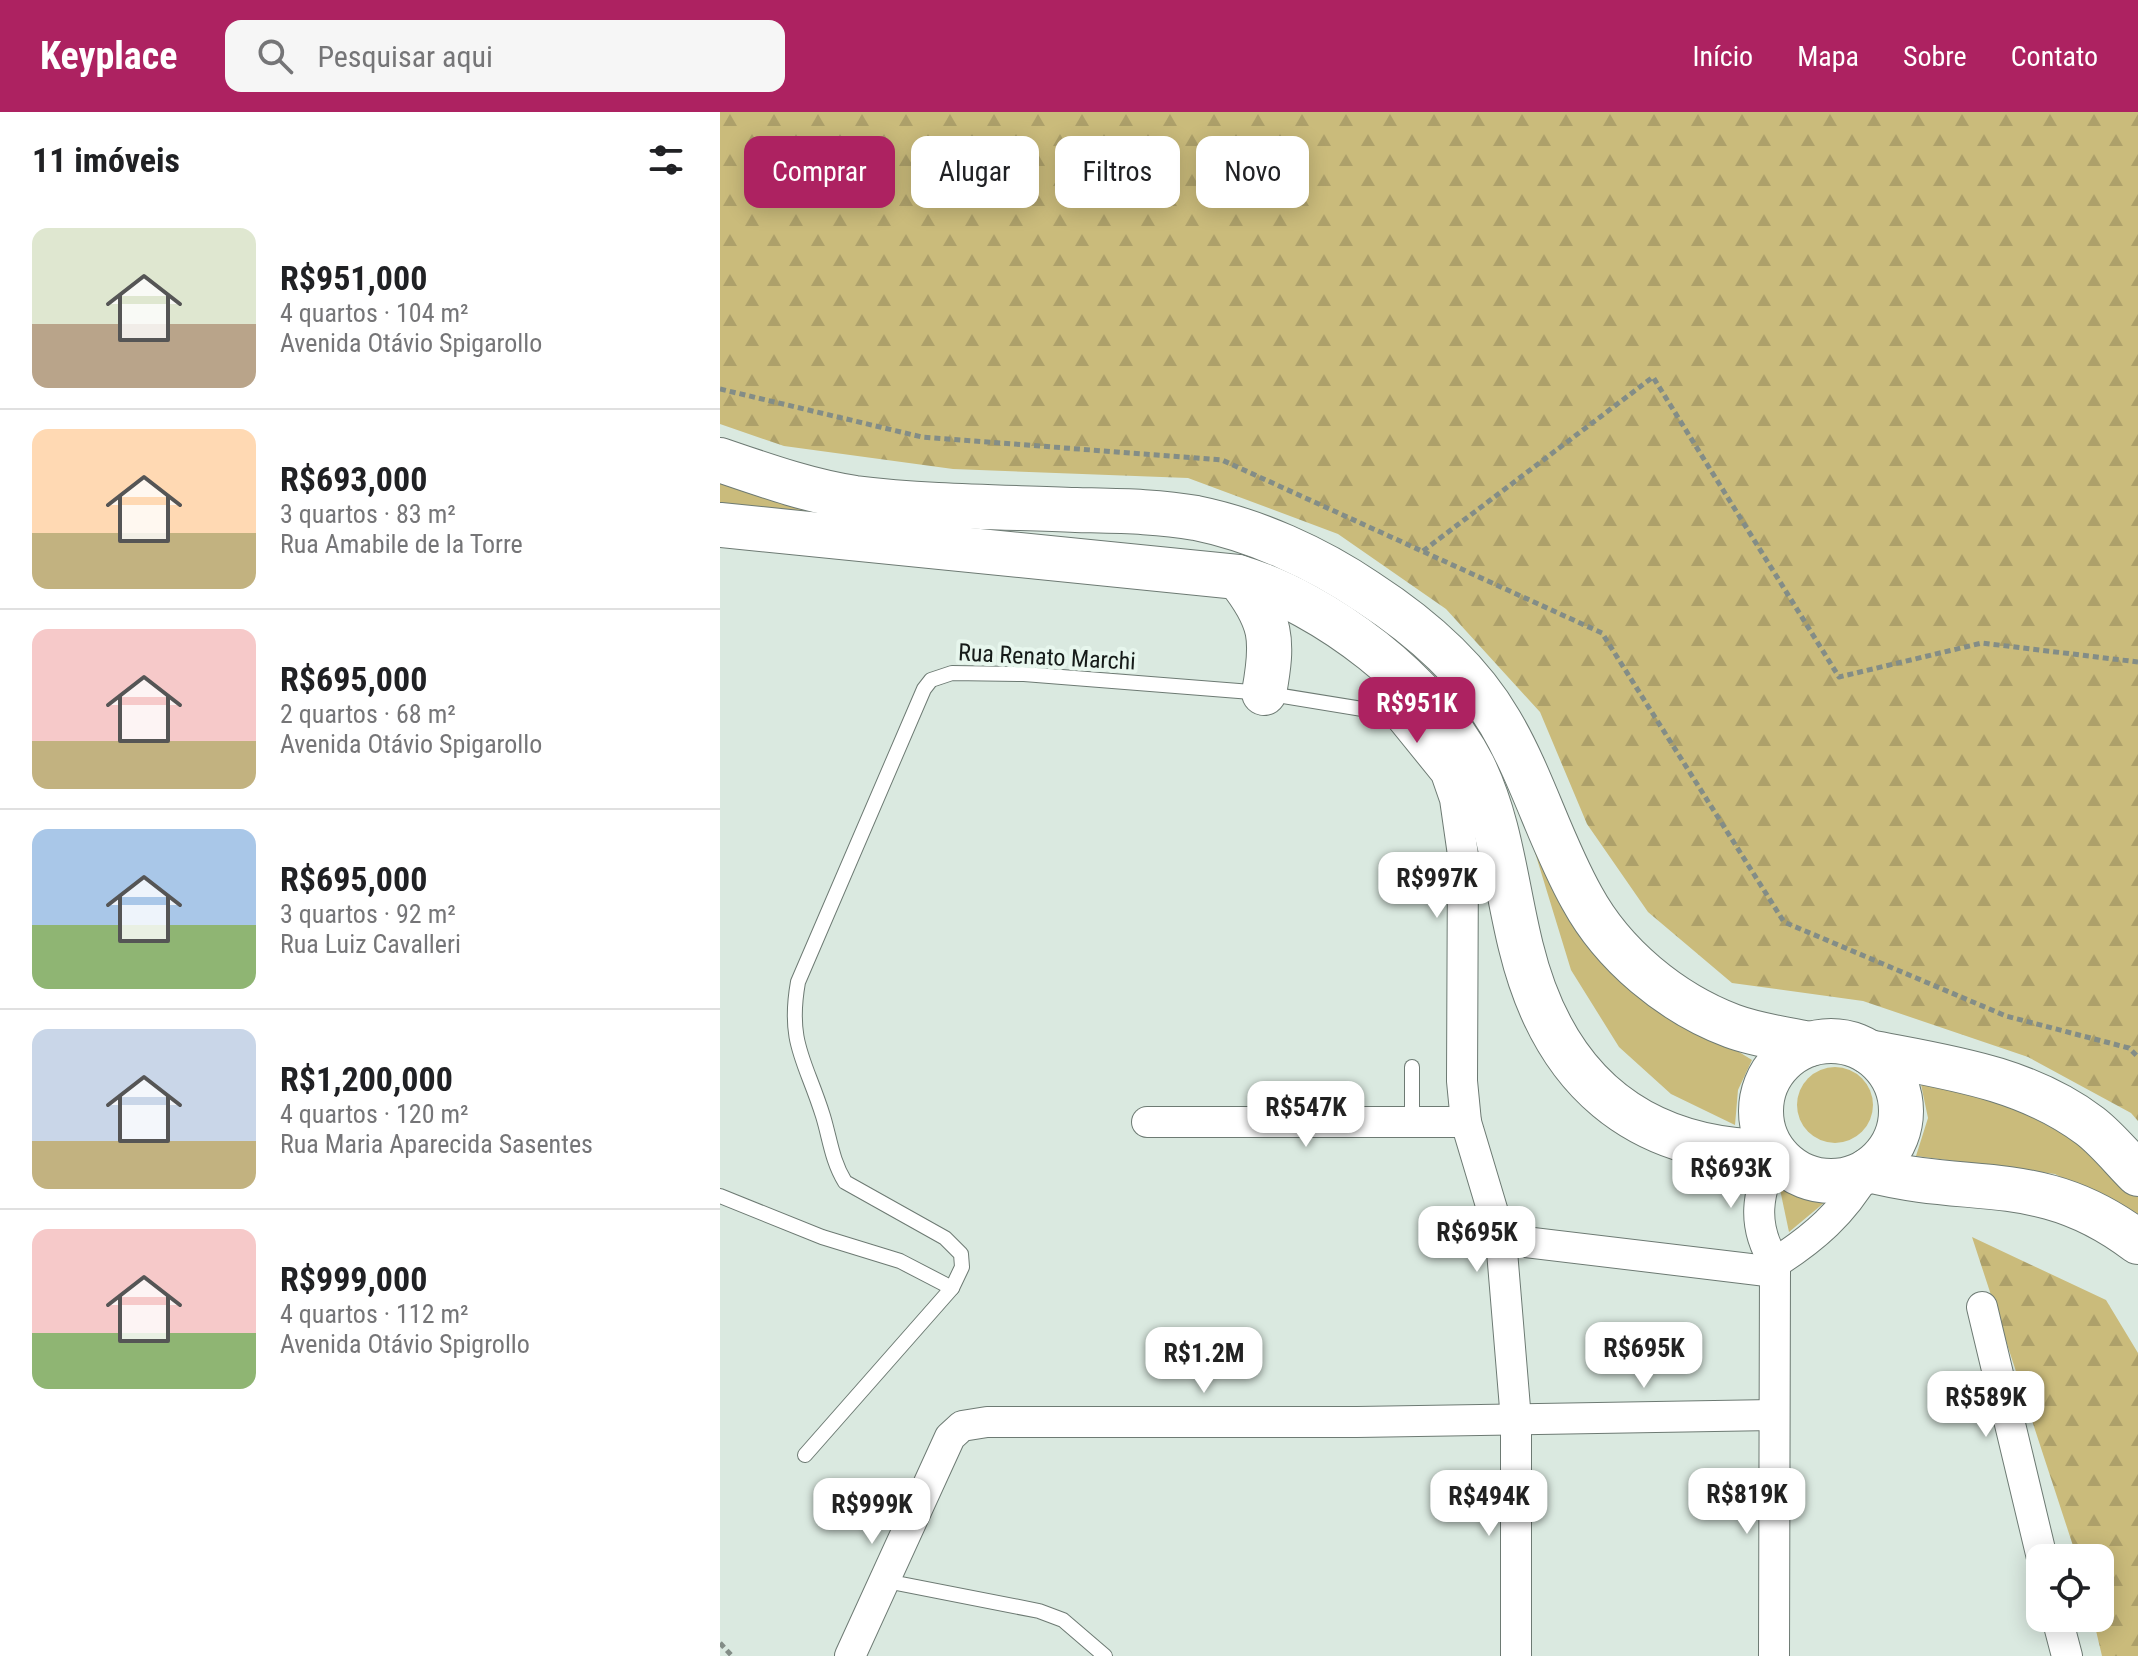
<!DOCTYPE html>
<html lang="pt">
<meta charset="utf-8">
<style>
:root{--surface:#fff;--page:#f6f6f6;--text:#202124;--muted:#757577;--line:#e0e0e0;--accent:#ad2261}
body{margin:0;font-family:"Roboto Condensed",sans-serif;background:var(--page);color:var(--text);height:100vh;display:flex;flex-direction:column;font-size:30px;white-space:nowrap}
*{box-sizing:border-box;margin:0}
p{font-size:26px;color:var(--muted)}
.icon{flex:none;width:44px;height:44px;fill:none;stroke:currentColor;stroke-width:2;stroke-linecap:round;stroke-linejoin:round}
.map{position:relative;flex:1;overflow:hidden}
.panel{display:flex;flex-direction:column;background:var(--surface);width:720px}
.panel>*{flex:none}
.hud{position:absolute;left:24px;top:24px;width:760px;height:72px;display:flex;gap:16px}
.fabs{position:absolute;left:1306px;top:1432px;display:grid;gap:16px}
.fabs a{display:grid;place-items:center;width:88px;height:88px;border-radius:16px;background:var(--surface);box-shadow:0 4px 20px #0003;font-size:40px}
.price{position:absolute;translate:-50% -68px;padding:0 18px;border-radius:16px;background:#fff;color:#222;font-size:26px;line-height:52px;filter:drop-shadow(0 2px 4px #0008)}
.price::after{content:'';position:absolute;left:50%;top:48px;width:24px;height:18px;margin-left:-12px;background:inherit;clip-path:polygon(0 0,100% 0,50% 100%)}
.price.selected{background:var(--accent);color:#fff}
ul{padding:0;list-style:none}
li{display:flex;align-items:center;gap:24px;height:200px;padding:0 32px}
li+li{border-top:2px solid var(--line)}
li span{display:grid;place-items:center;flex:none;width:224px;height:160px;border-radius:16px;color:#555}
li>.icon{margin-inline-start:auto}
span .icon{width:96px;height:96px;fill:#fffc;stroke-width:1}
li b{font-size:34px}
h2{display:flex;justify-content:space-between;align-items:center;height:96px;padding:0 32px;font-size:34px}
.pill{padding:0 28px;border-radius:16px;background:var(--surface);box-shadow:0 4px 20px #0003;font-size:28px;line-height:72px}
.pill.selected{background:var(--accent);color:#fff}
header{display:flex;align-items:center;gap:48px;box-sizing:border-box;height:112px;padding:0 40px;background:var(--accent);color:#fff}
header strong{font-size:38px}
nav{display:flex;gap:44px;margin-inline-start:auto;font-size:28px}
.search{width:560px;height:72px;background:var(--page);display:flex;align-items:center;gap:20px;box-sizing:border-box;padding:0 28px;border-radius:16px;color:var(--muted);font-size:30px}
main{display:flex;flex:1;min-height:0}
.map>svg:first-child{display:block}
</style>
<header>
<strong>Keyplace</strong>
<div class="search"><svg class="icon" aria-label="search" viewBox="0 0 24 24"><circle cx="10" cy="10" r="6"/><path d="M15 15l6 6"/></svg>Pesquisar aqui</div>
<nav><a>Início</a><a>Mapa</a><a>Sobre</a><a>Contato</a></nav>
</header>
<main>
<section class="panel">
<h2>11 imóveis<svg class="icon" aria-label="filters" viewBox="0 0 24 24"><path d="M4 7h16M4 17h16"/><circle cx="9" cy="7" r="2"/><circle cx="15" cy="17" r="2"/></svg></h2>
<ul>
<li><span style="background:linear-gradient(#dfe7d0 60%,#b9a48a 0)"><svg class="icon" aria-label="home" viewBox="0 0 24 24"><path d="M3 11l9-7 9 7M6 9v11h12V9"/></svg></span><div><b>R$951,000</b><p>4 quartos · 104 m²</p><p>Avenida Otávio Spigarollo</p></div></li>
<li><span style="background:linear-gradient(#ffd9b3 65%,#c2b280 0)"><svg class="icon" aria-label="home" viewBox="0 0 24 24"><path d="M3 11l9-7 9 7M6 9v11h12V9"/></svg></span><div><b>R$693,000</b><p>3 quartos · 83 m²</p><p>Rua Amabile de la Torre</p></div></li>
<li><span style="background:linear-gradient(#f6c9c9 70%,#c2b280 0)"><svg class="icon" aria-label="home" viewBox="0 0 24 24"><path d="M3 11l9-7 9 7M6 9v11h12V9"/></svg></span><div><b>R$695,000</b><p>2 quartos · 68 m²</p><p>Avenida Otávio Spigarollo</p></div></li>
<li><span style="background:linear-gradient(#a9c7e8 60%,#8fb573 0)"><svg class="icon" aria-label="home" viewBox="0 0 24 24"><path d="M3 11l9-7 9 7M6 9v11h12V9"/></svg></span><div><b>R$695,000</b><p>3 quartos · 92 m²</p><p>Rua Luiz Cavalleri</p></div></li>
<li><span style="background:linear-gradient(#c9d6e8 70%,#c2b280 0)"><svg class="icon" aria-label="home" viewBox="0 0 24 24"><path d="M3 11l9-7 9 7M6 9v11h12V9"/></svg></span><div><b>R$1,200,000</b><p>4 quartos · 120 m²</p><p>Rua Maria Aparecida Sasentes</p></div></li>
<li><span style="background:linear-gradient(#f6c9c9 65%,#8fb573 0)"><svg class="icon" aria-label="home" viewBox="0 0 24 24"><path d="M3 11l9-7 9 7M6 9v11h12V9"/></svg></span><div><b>R$999,000</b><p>4 quartos · 112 m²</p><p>Avenida Otávio Spigrollo</p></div></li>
</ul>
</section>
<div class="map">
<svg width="1418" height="1544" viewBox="0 0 1418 1544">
<defs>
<pattern id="forest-firs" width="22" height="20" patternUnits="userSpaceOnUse" patternTransform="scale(2)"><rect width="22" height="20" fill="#cabb7b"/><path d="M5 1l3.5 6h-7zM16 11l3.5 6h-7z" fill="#ada06a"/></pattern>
</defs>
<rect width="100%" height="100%" fill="#dae9e0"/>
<g fill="#cabb7b">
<polygon points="0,367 137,405 0,391"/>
<polygon points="806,711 919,878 1032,948 1018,978 1015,1013 951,982 899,935 851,858"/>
<circle cx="1115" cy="993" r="38"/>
<polygon points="1199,963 1277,986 1356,1029 1418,1085 1418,1105 1335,1062 1196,1044 1208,1006"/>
<polygon points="1058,1068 1117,1080 1069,1120"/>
</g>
<g fill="url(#forest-firs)">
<polygon points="0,0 1418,0 1418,1009 1411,1001 1308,945 1143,889 1012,871 928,800 867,712 820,600 726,497 618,422 468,366 233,357 64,334 0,312"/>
<polygon points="1252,1125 1386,1188 1418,1241 1418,1544 1382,1544 1373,1506 1380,1506 1380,1446 1357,1446"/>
</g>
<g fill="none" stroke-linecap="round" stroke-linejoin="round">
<g stroke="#6d7a73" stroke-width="16">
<g id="lane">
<polyline points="692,1010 692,955"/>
<polyline points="0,1084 102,1125 180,1149 232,1176"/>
<path d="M85,1343L232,1176L242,1155L241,1142L225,1126L125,1070C112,1049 110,1027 103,1004C86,949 67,932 78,870L204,577L211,568L232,561L304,562L544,581L679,603"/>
<polyline points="166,1469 319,1499 343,1508 385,1544"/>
</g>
</g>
<g stroke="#6d7a73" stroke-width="32">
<g id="street">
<polyline points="679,603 726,661 735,687 743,743 742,969 746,1010 781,1127 796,1308 796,1544"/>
<polyline points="427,1010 746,1010"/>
<polyline points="781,1127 1055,1160"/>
<path d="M1055,1151C1094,1126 1123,1101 1146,1061"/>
<polyline points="1262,1195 1322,1446"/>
<polyline points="1337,1506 1347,1544"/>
<polyline points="130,1544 230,1325 242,1314 267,1310 637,1310 1053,1303"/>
<path d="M1054,1544L1055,1151C1031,1113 1037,1081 1055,1042"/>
</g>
</g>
<g stroke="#6d7a73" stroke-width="46">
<g id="primary">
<path d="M0,348C44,363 89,379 135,386C208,395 282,395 356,398C396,399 437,399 476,406C535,418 597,446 647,480C698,513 749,557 780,610C813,666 830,729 862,786C893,843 951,891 1012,914C1036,923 1064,927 1090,932"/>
<path d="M0,413L518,465C606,491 711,572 753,654C781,711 786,775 801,835C833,966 915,1040 1053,1040"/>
<path d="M518,465C552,508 554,527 544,581"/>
<circle cx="1111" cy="999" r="70"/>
<path d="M1149,940C1226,955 1305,965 1370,1014C1387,1027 1402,1046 1418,1062"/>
<path d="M1149,1058C1253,1085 1322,1057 1418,1130"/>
</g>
</g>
<g stroke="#838d87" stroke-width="5" stroke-dasharray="6 4" stroke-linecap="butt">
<polyline points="0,277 202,325 502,348 882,521 1064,810 1286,904 1409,936 1418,945"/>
<polyline points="703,439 933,265 1119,565 1262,531 1418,550"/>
<polyline points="0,1531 12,1544"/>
</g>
<use href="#lane" stroke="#fff" stroke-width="14"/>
<use href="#street" stroke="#fff" stroke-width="30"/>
<use href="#primary" stroke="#fff" stroke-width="44"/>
</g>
<g text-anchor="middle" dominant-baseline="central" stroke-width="8" stroke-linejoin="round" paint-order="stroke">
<g font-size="24" fill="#161b19" stroke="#e7f6ed">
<text transform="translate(327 545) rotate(3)">Rua Renato Marchi</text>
</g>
</g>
</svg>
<div class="fabs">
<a><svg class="icon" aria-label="locate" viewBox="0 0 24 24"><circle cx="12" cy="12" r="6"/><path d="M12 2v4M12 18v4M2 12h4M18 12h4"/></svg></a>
</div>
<b class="price selected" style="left:697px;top:633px">R$951K</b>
<b class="price" style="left:717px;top:808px">R$997K</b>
<b class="price" style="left:586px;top:1037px">R$547K</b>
<b class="price" style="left:1011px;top:1098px">R$693K</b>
<b class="price" style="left:757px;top:1162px">R$695K</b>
<b class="price" style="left:924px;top:1278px">R$695K</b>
<b class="price" style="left:484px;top:1283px">R$1.2M</b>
<b class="price" style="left:1266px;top:1327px">R$589K</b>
<b class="price" style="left:1027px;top:1424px">R$819K</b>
<b class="price" style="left:769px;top:1426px">R$494K</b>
<b class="price" style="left:152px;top:1434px">R$999K</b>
<div class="hud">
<a class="pill selected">Comprar</a>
<a class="pill">Alugar</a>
<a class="pill">Filtros</a>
<a class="pill">Novo</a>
</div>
</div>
</main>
